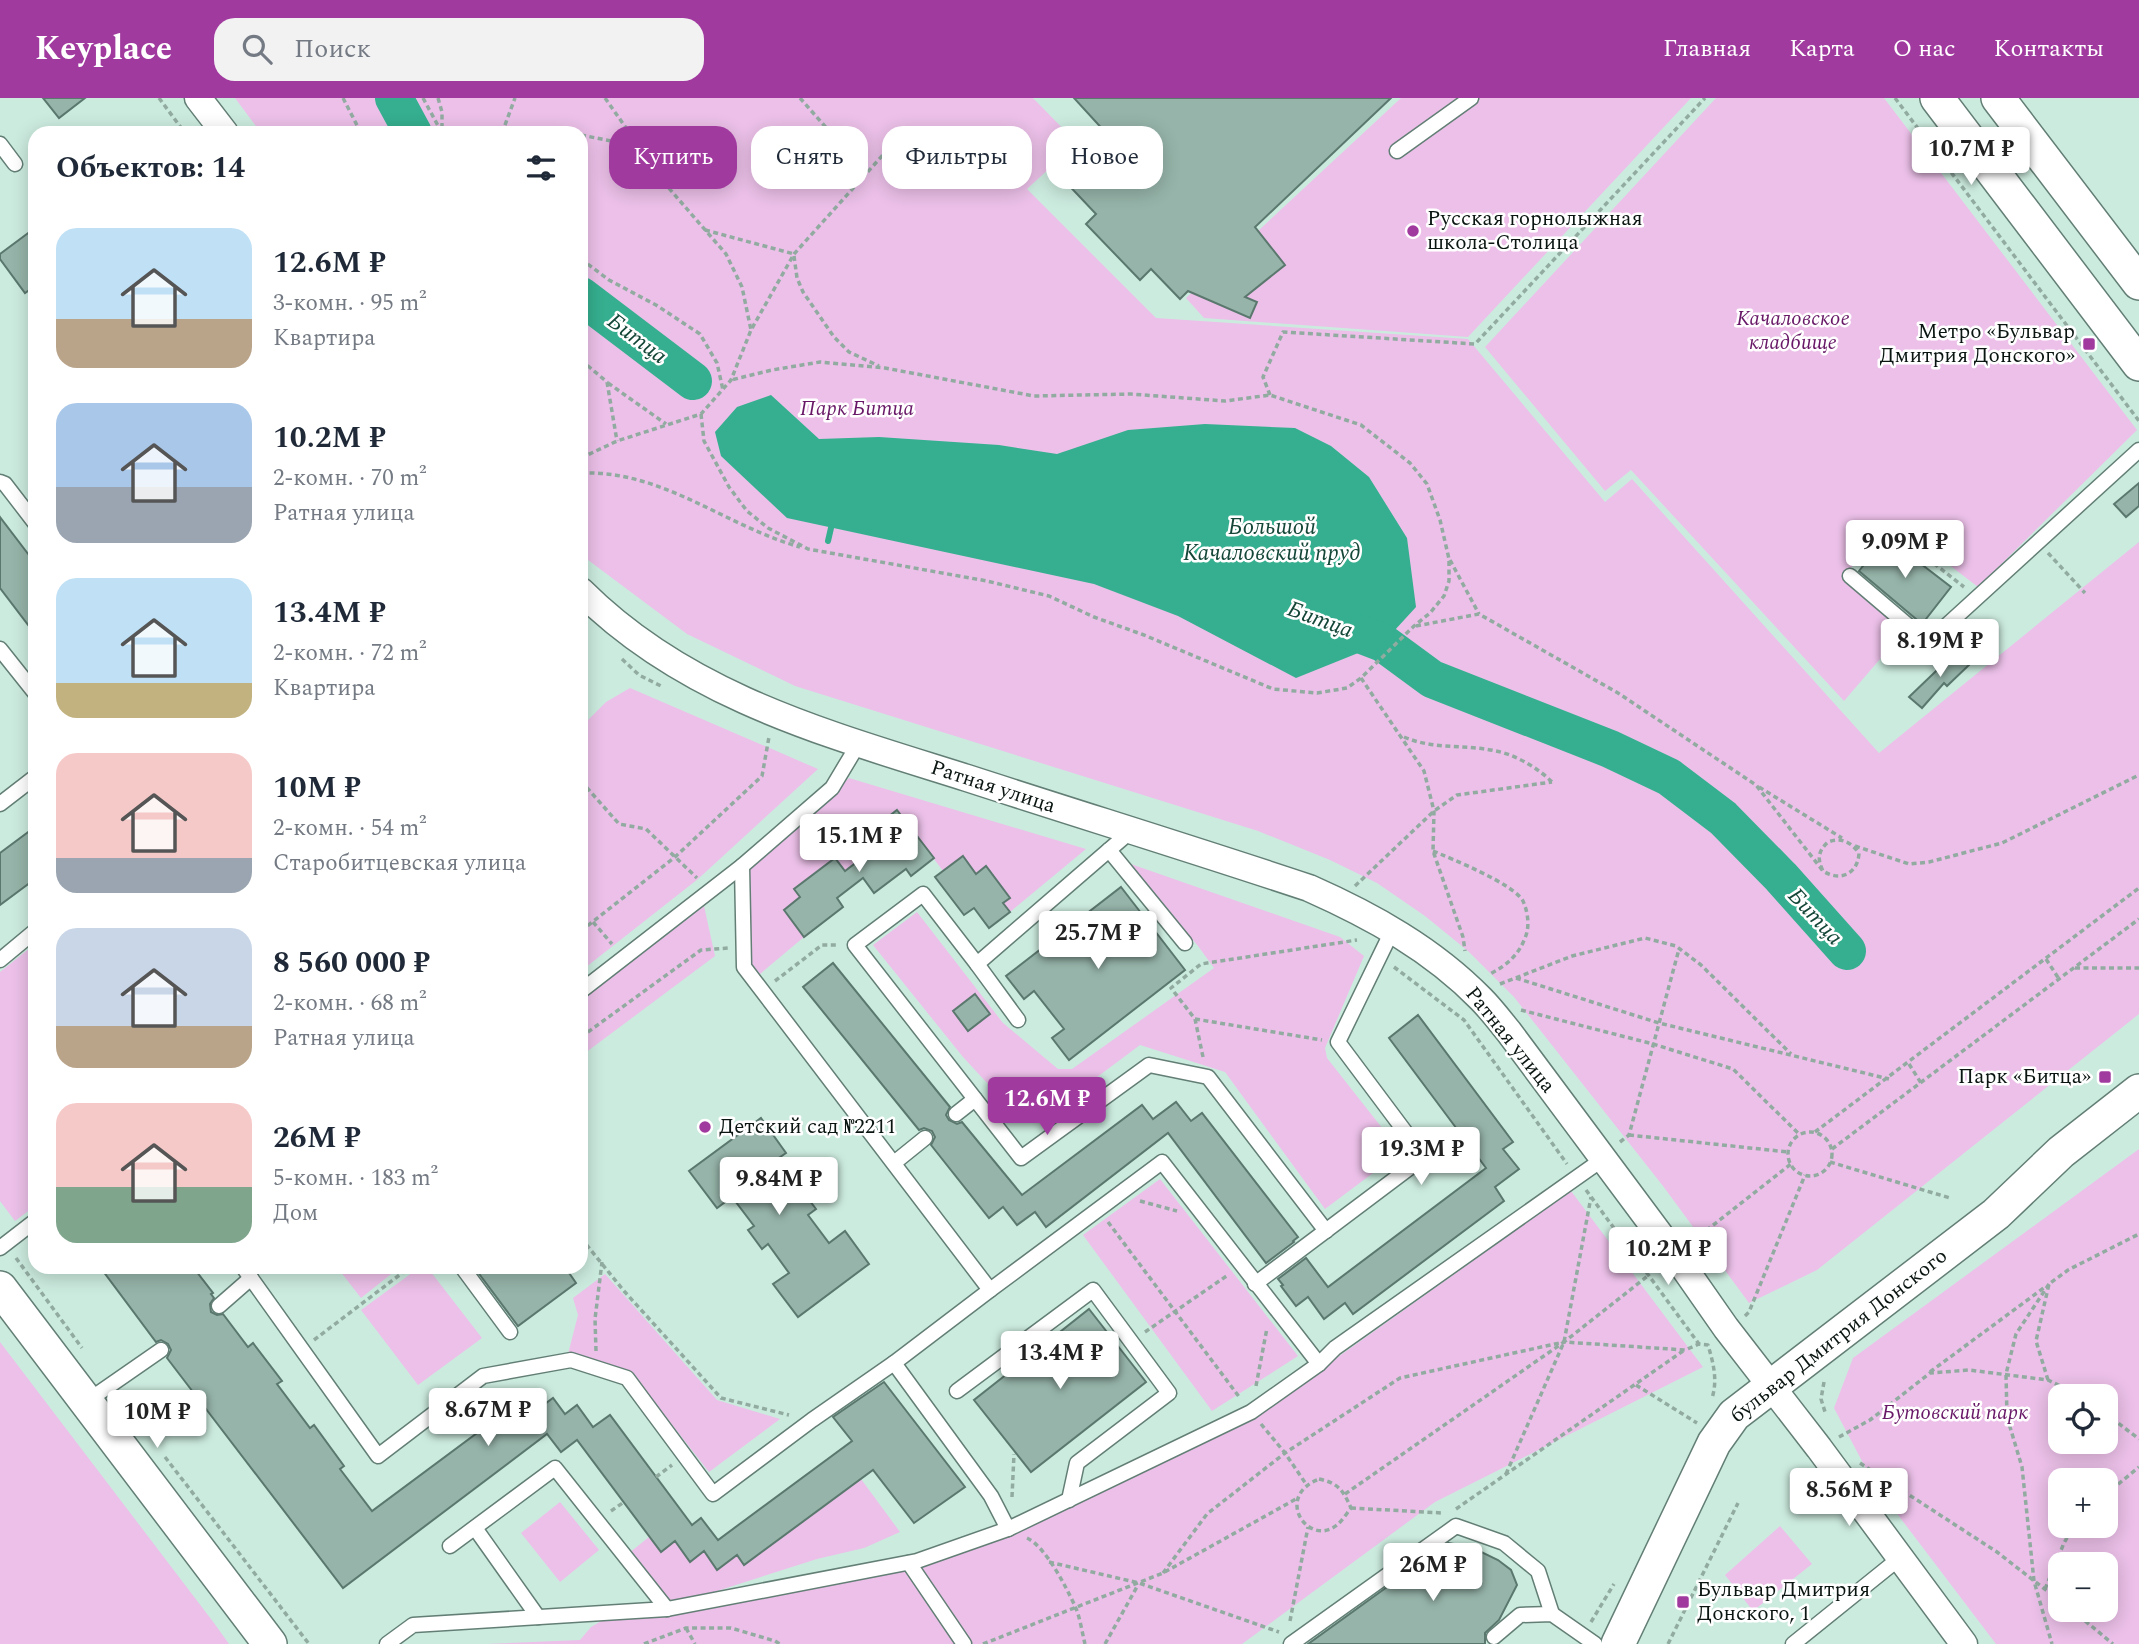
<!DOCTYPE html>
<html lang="ru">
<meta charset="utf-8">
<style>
:root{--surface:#fff;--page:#f2f2f3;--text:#1f2937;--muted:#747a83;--accent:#a13a9f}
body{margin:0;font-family:Spectral,serif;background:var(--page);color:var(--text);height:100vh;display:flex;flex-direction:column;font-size:26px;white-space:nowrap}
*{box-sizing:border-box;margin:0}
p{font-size:23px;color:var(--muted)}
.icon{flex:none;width:38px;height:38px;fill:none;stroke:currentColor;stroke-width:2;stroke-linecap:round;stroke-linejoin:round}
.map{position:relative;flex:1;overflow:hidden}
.side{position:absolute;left:28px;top:28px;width:560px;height:1148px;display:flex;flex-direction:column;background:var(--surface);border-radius:21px;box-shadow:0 4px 18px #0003}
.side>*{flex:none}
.guide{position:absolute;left:609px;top:28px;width:665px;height:63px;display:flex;gap:14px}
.fabs{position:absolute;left:2048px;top:1286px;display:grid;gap:14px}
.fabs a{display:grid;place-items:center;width:70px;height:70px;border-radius:14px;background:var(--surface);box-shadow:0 4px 18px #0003;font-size:35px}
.price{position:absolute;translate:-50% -60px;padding:0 16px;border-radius:7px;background:#fff;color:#222;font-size:23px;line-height:46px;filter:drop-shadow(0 2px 4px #0008)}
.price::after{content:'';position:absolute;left:50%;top:42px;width:21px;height:16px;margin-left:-10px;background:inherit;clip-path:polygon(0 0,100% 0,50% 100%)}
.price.on{background:var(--accent);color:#fff}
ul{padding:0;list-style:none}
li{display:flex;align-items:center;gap:21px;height:175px;padding:0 28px}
li span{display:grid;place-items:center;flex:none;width:196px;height:140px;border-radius:21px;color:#555}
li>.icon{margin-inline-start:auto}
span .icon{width:84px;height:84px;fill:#fffc;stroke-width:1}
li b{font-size:30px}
h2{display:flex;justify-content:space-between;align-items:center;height:84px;padding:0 28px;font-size:30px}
.pill{padding:0 24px;border-radius:21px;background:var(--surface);box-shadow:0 4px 18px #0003;font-size:24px;line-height:63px}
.pill.on{background:var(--accent);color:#fff}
header{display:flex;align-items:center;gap:42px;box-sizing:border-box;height:98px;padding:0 35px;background:var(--accent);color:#fff}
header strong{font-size:33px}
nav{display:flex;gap:38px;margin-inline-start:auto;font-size:24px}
.search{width:490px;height:63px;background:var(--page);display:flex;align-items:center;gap:18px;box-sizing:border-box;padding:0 24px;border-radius:21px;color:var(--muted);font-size:26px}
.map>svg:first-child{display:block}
</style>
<header>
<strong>Keyplace</strong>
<div class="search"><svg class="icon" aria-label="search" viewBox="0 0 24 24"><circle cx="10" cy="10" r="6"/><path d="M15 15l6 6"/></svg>Поиск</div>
<nav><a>Главная</a><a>Карта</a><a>О нас</a><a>Контакты</a></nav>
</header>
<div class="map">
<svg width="2139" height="1546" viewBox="0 0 2139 1546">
<rect width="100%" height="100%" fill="#ccebdf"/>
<g fill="#ecc0e9" fill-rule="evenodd">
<polygon points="235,0 1033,0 1077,45 1027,91 1156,220 1468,241 1605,404 1632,381 1879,655 2139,444 2139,916 1817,1172 1749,1205 1663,1088 1514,899 1468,853 1425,818 1377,785 1330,762 1258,733 795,588 687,536 584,459 581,455 581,35 261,35"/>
<polygon points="1401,0 1691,0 1468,239 1204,220 1186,200"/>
<polygon points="1716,0 1884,0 2137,332 1978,489 1892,423 1844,478 1905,532 1844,603 1631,372 1605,393 1485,249"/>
<polygon points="630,590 818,671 698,781 581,873 581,629 606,604"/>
<polygon points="849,680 1086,751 1010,814 1003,805 986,768 976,776 963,759 943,773 897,712 874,729 884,743 868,755 874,763 851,781 835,760 794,790 800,799 784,812 804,839 760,876 751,866 749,770"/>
<polygon points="1128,765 1340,839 1364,858 1325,950 1327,960 1401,1054 1325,1111 1225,974 1140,947 1069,1000 1045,986 987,985 963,959 873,847 917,814 1003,925 1058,971 1072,971 1214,870 1198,848"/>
<polygon points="704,808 715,858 581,958 581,903"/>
<polygon points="35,846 35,1108 15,1123 0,1103 0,874"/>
<path d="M2139,1051V1546H1996L1873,1384L1834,1310L1853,1260ZM2060,1298H2105V1344H2060ZM2105,1382V1428H2060V1382ZM2060,1466H2105V1512H2060Z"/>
<polygon points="1160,1081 1298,1258 1212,1313 1083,1137"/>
<polygon points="1571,1093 1703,1269 1435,1404 1242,1546 487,1546 580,1542 591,1529 603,1522 806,1488 1002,1437 1286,1296"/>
<polygon points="337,1169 400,1169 361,1200"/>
<polygon points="420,1169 427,1169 482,1240 418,1287 361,1212"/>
<polygon points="605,1176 717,1302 780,1321 709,1374 633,1277 587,1259 568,1256 578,1217 573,1200"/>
<polygon points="0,1244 214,1525 229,1546 0,1546"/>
<polygon points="861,1381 900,1434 864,1450 817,1461 714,1494 669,1505 629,1455 649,1439 661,1454 675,1443 690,1464 704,1453 717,1471 737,1457 744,1467"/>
<polygon points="560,1404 599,1452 560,1484 521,1435"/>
<polygon points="1780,1428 1812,1466 1753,1513 1725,1477"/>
</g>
<polygon fill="#35af8f" points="771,297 819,341 879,339 999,347 1057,356 1128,332 1205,326 1295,330 1331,348 1369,379 1407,440 1416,509 1383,545 1296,580 1178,518 1094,486 787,420 721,358 715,334 737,309"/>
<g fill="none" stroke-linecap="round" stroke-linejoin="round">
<polyline stroke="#35af8f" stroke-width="6" points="828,443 831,430"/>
<g stroke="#35af8f" stroke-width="38">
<polyline points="394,0 413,35"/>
<polyline points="581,198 693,283"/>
<polyline points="1336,527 1383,545 1432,581 1610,651 1669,679 1723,720 1781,779 1847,853"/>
</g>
</g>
<g fill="#96b4a9" stroke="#5b786e" stroke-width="2">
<polygon points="43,0 85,0 59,20"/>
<polygon points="1074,0 1391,0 1255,129 1285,167 1245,199 1257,204 1250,220 1188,193 1180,201 1151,171 1140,182 1086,126 1096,116 1061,79 1107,36"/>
<polygon points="35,130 35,188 25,195 0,161 0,156"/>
<polygon points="2139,385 2139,408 2126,419 2114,406"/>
<polygon points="0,419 35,465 35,536 0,490"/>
<polygon points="1886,439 1951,489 1922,526 1859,473"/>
<polygon points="1957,553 1970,566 1947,588 1944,585 1922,610 1909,599"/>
<polygon points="897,712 934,760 911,778 906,771 874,795 863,780 837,800 843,809 804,839 784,812 800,799 794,791 835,760 845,773 884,743 874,730"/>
<polygon points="35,729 35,781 0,807 0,755"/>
<polygon points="963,758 976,776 986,768 1010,800 1003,805 1010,814 989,830 974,810 964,817 935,779"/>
<polygon points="1121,789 1185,872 1069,962 1052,940 1064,931 1034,893 1024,901 1006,878"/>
<polygon points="833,865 950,1009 946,1017 949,1022 957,1026 962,1024 1022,1097 1142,1007 1153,1021 1176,1004 1191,1023 1202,1015 1298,1139 1293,1143 1294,1144 1266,1165 1168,1035 1046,1129 1035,1114 1017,1127 1003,1109 989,1120 931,1047 935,1039 932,1033 924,1030 919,1032 803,889"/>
<polygon points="975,896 990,916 968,933 953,913"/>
<polygon points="1418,917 1513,1044 1503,1051 1519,1071 1495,1089 1504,1103 1353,1216 1345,1205 1324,1221 1308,1199 1296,1208 1281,1188 1283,1187 1278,1181 1306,1160 1328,1189 1486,1070 1389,940"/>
<polygon points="761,1020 786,1055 770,1066 792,1096 800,1090 816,1111 808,1117 829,1145 845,1133 869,1166 798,1219 773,1186 789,1175 768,1146 762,1151 748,1132 754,1128 732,1099 717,1110 689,1073"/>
<polygon points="100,1169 193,1169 213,1195 211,1196 214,1200 210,1206 211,1214 217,1217 223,1216 248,1249 253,1245 282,1283 277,1286 310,1330 314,1327 344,1368 340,1371 372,1413 520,1303 530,1317 553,1300 565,1316 577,1307 593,1329 610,1317 692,1427 701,1420 718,1442 852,1343 833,1319 884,1284 965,1389 914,1425 873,1372 744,1467 737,1457 717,1472 704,1453 690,1464 675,1443 661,1454 577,1342 561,1354 547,1336 343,1490 167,1260 171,1252 168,1246 161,1242 156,1244"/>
<polygon points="474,1169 565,1169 576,1185 518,1228"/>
<polygon points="1089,1211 1146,1284 1031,1374 974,1302"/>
<polygon points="1448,1445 1471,1449 1498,1462 1511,1472 1517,1487 1499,1522 1485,1535 1485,1546 1308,1546"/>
</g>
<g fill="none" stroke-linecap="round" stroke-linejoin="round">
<g stroke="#637f75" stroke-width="17">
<g id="service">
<polyline points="0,46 15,66"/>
<polyline points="1397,53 1471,0"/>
<polyline points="0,384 5,386 35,425"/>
<polyline points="1850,478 1917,535 1935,538 2139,352"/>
<polyline points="0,551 35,595"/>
<polyline points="859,645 832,690 742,768 744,869 990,1192 894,1265 991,1398 1008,1431"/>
<polyline points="0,706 35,679"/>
<polyline points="1109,752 1185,845"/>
<polyline points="0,862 35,833"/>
<polyline points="977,866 1131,733"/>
<polyline points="581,893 742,768"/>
<polyline points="1018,922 977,866 923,796 855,847 1021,1060 1149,967 1208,979 1326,1133"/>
<polyline points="956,1016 975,1001"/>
<polyline points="894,1065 925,1040"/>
<polyline points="0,1150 35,1123"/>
<polyline points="243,1169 378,1358 483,1278 571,1262 627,1280 713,1396 812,1322 894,1265"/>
<polyline points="462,1169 510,1234"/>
<polyline points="1255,1186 1424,1059 1338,944 1393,831"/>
<polyline points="990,1192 1162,1064 1319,1266"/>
<polyline points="219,1208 251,1180"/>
<polyline points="957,1293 1093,1192 1169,1295 1077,1365 1069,1402"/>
<polyline points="86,1304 161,1252"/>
<polyline points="475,1430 538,1519"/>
<polyline points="450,1448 555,1370 667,1511"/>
<polyline points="909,1465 964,1546"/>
<polyline points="1494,1539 1520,1517 1552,1516 1595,1546"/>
<polyline points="387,1546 413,1527 667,1511 917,1463 1008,1431 1251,1314 1319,1266 1335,1250 1603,1061"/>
<polyline points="1291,1546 1456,1428 1504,1445 1538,1473 1552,1516"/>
<polyline points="1793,1546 1901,1459"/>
</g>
</g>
<g stroke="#637f75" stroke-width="29">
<g id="minor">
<polyline points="198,0 225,35"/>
<path d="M581,493C687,599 828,636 967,680C1081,717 1195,752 1309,790C1372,818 1432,851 1481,901C1491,911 1500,923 1509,934L1675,1157L1726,1230L1819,1350L1964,1546"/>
</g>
</g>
<g stroke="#637f75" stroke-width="36">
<g id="tertiary">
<polyline points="1937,0 2139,266"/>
<polyline points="1998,0 2139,185"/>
<polyline points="0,1190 270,1546"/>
<polyline points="1618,1546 1714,1345 1734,1317 1996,1116 2061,1054 2139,993"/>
</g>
</g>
<g stroke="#92aba1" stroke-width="3.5" stroke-dasharray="5 3.5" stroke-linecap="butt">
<polyline points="159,0 185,35"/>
<polyline points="343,0 361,35"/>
<polyline points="423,0 442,35"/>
<polyline points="438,0 442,14 442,32"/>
<polyline points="605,0 667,88 726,156 742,189 751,232"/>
<polyline points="800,0 866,75"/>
<polyline points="1895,0 2139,323"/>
<polyline points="502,35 515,0"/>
<polyline points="563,35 565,33 573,35"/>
<polyline points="581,37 637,48"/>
<polyline points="705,132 794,156"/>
<polyline points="794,158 797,180 803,194 834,239 849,254 879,268"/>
<polyline points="581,161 609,182 656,207 700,236 717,265 723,292"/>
<polyline points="581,262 607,284 617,343"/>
<polyline points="608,285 666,326"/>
<polyline points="1270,297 1263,279 1283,234 1475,246 1705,0"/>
<polyline points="701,316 704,343 729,389 747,413 768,430 808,451 987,483 1049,498 1094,519 1144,537 1273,591 1317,595 1347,590 1361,580 1414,528 1430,515 1444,498 1449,483 1449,461 1440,422 1427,386 1410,365 1361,327 1270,297 1225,303 1131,296 1034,298 885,270 820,264 772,272 731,282"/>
<polyline points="581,360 617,343 701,316 731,282 751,232 794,156 908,29"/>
<path d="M581,375C663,372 725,428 800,449"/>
<polyline points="2048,455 2085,495"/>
<polyline points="1450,462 1479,516"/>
<polyline points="1860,466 1890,431 1964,489"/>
<path d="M1416,528L1479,516L1618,595L1756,687L1823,773C1840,784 1858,776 1859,755C1851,744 1841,739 1828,744C1818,753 1817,761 1823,773"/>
<polyline points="622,561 639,577 661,588"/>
<polyline points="1361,580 1424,673 1434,713 1433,753 1463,839 1465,853"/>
<path d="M1404,639C1434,652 1465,646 1496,653C1516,657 1538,670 1552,684"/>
<polyline points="581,683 619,726 646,731 697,780"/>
<polyline points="1759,689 1842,740"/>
<polyline points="1855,748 1909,766 1929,764 2002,745 2139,677"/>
<path d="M1433,753C1452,761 1514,786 1523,803C1528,814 1530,829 1525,840C1518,858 1506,868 1488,877"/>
<polyline points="1355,788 1434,713 1457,697 1552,684"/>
<polyline points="593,824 612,846"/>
<polyline points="581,833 675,759 762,678 769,639"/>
<polyline points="2046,861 2059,881"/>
<polyline points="1394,869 1464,922 1567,1066"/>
<polyline points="2075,870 2139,870"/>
<polyline points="1516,880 1659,925 1889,981"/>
<polyline points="775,883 822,847 839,847"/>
<polyline points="1500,886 1572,858 1645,840 1676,848 1701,867 1791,956"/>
<polyline points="1521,912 1653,946 1733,971 1799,1036"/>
<polyline points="1195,921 1322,942"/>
<polyline points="581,939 701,852 728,850"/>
<polyline points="1203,959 1195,921 1171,890 1201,866 1357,842"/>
<polyline points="1909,966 1921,985"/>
<polyline points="1815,1034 2139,790"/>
<circle cx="1810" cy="1056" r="22"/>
<polyline points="1629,1037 1788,1054"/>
<polyline points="1620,1044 1629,1037 1679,851"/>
<polyline points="1832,1051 2139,821"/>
<polyline points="1830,1064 1950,1100"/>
<polyline points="1586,1092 1699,1246"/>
<polyline points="1140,1103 1177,1113"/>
<polyline points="1108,1124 1240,1300"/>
<polyline points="581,1140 624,1193 721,1300 789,1317"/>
<polyline points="1693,1143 1791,1066"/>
<polyline points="16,1160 82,1250"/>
<polyline points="2049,1186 2016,1236 2006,1276 2007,1319 2022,1369 2034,1483 2052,1546"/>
<polyline points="1745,1218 1749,1214 1805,1077"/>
<polyline points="1145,1234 1228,1177"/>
<polyline points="314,1242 410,1169"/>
<polyline points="596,1253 595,1221 602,1164"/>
<polyline points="1930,1274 2045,1189"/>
<polyline points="2048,1282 2036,1243 2049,1186 2068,1172 2139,1136"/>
<polyline points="1824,1284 1821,1301 1826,1317"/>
<polyline points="1636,1287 1697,1325"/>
<polyline points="1256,1288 1267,1230"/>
<polyline points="2105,1315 2139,1341"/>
<polyline points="1261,1326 1285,1355 1306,1386"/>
<polyline points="1839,1339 1870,1322 1930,1275 1969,1272 2048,1282 2080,1298"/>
<polyline points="165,1359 309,1546"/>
<polyline points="1860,1365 1997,1454 2060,1503"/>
<polyline points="1506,1376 1564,1244 1591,1099"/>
<polyline points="656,1379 672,1367"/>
<path d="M1319,1381C1338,1385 1343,1392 1351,1410C1347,1415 1342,1423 1337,1427C1309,1450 1273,1399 1319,1381Z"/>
<path d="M1345,1396L1564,1244L1685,1252L1699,1246L1708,1247C1713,1264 1718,1282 1712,1300"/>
<polyline points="2105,1397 2139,1369"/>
<polyline points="1012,1399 1014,1356"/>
<polyline points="1351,1410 1443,1415"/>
<polyline points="1456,1411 1683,1253"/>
<polyline points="611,1413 624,1404"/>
<path d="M1027,1440C1046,1449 1066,1489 1075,1508C1080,1519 1082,1534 1085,1546"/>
<polyline points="1049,1464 1139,1485 1279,1534"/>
<polyline points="1163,1475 1207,1416 1285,1355 1400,1280 1564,1244 1649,1177"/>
<polyline points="2045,1491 2064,1445 2074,1428"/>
<polyline points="2072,1512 2113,1546"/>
<polyline points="1290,1523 1308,1429"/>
<polyline points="1591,1524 1614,1486"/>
<polyline points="686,1530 695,1546"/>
<polyline points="644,1546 686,1530 731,1530 775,1543 780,1546"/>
<polyline points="983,1546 1163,1475 1296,1401"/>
<polyline points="1105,1546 1138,1487"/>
<polyline points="1668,1546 1738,1405"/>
</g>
<use href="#service" stroke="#fff" stroke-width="14"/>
<use href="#minor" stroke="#fff" stroke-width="26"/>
<use href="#tertiary" stroke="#fff" stroke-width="33"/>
</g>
<g fill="#a13a9f" stroke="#fff" stroke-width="2.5">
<circle cx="1413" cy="133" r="7"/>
<rect x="2082" y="239" width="14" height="14" rx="3.5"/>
<rect x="2098" y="972" width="14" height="14" rx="3.5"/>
<circle cx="705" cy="1029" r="7"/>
<rect x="1676" y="1497" width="14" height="14" rx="3.5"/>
</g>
<g text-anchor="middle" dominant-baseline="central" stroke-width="5" stroke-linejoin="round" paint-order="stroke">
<g font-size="21" fill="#0a1512" stroke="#fff" text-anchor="start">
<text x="1427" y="121">Русская горнолыжная<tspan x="1427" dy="24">школа-Столица</tspan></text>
<text x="2075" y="234" text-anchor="end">Метро «Бульвар<tspan x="2075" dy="24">Дмитрия Донского»</tspan></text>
<text x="2091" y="979" text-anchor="end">Парк «Битца»</text>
<text x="719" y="1029">Детский сад №2211</text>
<text x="1697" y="1492">Бульвар Дмитрия<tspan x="1697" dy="24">Донского, 1</tspan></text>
</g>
<g font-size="21" font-style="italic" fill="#681867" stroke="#fff">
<text x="1793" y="221">Качаловское<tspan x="1793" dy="24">кладбище</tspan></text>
<text x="857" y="311">Парк Битца</text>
<text x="1955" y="1315">Бутовский парк</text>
</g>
<g font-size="21" fill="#0a1512" stroke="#fff">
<text transform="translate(993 689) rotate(18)">Ратная улица</text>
<text transform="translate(1510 942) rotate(51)">Ратная улица</text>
<text transform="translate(1839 1238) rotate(-38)">бульвар Дмитрия Донского</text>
</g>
<g font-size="23" font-style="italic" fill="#154739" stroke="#fff">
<text transform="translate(637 241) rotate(37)">Битца</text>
<text x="1272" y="429">Большой<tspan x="1272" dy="26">Качаловский пруд</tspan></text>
<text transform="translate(1320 522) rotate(20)">Битца</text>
<text transform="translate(1815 819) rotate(47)">Битца</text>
</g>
</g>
</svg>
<div class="fabs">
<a><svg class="icon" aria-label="locate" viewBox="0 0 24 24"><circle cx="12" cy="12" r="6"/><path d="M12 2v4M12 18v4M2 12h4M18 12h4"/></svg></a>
<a>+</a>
<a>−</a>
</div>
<b class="price" style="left:1971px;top:89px">10.7M ₽</b>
<b class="price" style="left:1905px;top:482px">9.09M ₽</b>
<b class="price" style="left:1940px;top:581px">8.19M ₽</b>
<b class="price" style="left:859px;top:776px">15.1M ₽</b>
<b class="price" style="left:1098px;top:873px">25.7M ₽</b>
<b class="price on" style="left:1047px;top:1039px">12.6M ₽</b>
<b class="price" style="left:1421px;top:1089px">19.3M ₽</b>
<b class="price" style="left:779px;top:1119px">9.84M ₽</b>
<b class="price" style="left:1668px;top:1189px">10.2M ₽</b>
<b class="price" style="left:1060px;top:1293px">13.4M ₽</b>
<b class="price" style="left:488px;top:1350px">8.67M ₽</b>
<b class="price" style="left:157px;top:1352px">10M ₽</b>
<b class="price" style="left:1849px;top:1430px">8.56M ₽</b>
<b class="price" style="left:1433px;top:1505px">26M ₽</b>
<div class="guide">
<a class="pill on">Купить</a>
<a class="pill">Снять</a>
<a class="pill">Фильтры</a>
<a class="pill">Новое</a>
</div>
<section class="side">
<h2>Объектов: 14<svg class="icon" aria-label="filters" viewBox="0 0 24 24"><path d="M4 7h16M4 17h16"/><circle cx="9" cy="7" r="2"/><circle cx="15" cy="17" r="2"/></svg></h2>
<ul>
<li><span style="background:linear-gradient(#bfe0f5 65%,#b9a48a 0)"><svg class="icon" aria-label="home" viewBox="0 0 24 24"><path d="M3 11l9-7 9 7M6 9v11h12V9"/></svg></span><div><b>12.6M ₽</b><p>3-комн. · 95 m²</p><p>Квартира</p></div></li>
<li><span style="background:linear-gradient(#a9c7e8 60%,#9aa5b1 0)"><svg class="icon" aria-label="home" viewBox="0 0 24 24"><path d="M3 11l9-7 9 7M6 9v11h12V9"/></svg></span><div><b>10.2M ₽</b><p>2-комн. · 70 m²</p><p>Ратная улица</p></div></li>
<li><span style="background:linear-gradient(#bfe0f5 75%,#c2b280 0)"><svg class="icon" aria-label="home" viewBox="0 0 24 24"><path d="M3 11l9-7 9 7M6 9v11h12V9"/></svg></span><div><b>13.4M ₽</b><p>2-комн. · 72 m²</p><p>Квартира</p></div></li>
<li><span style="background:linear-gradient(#f6c9c9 75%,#9aa5b1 0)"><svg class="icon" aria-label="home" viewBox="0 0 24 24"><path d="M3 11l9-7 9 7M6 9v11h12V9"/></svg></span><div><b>10M ₽</b><p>2-комн. · 54 m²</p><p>Старобитцевская улица</p></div></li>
<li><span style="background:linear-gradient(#c9d6e8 70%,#b9a48a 0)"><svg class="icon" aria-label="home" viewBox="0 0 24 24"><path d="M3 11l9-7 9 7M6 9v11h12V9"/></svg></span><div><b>8 560 000 ₽</b><p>2-комн. · 68 m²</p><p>Ратная улица</p></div></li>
<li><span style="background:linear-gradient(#f6c9c9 60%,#7fa58c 0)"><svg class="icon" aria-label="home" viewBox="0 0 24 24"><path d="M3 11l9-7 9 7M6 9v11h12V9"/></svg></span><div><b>26M ₽</b><p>5-комн. · 183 m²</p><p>Дом</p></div></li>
</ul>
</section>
</div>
